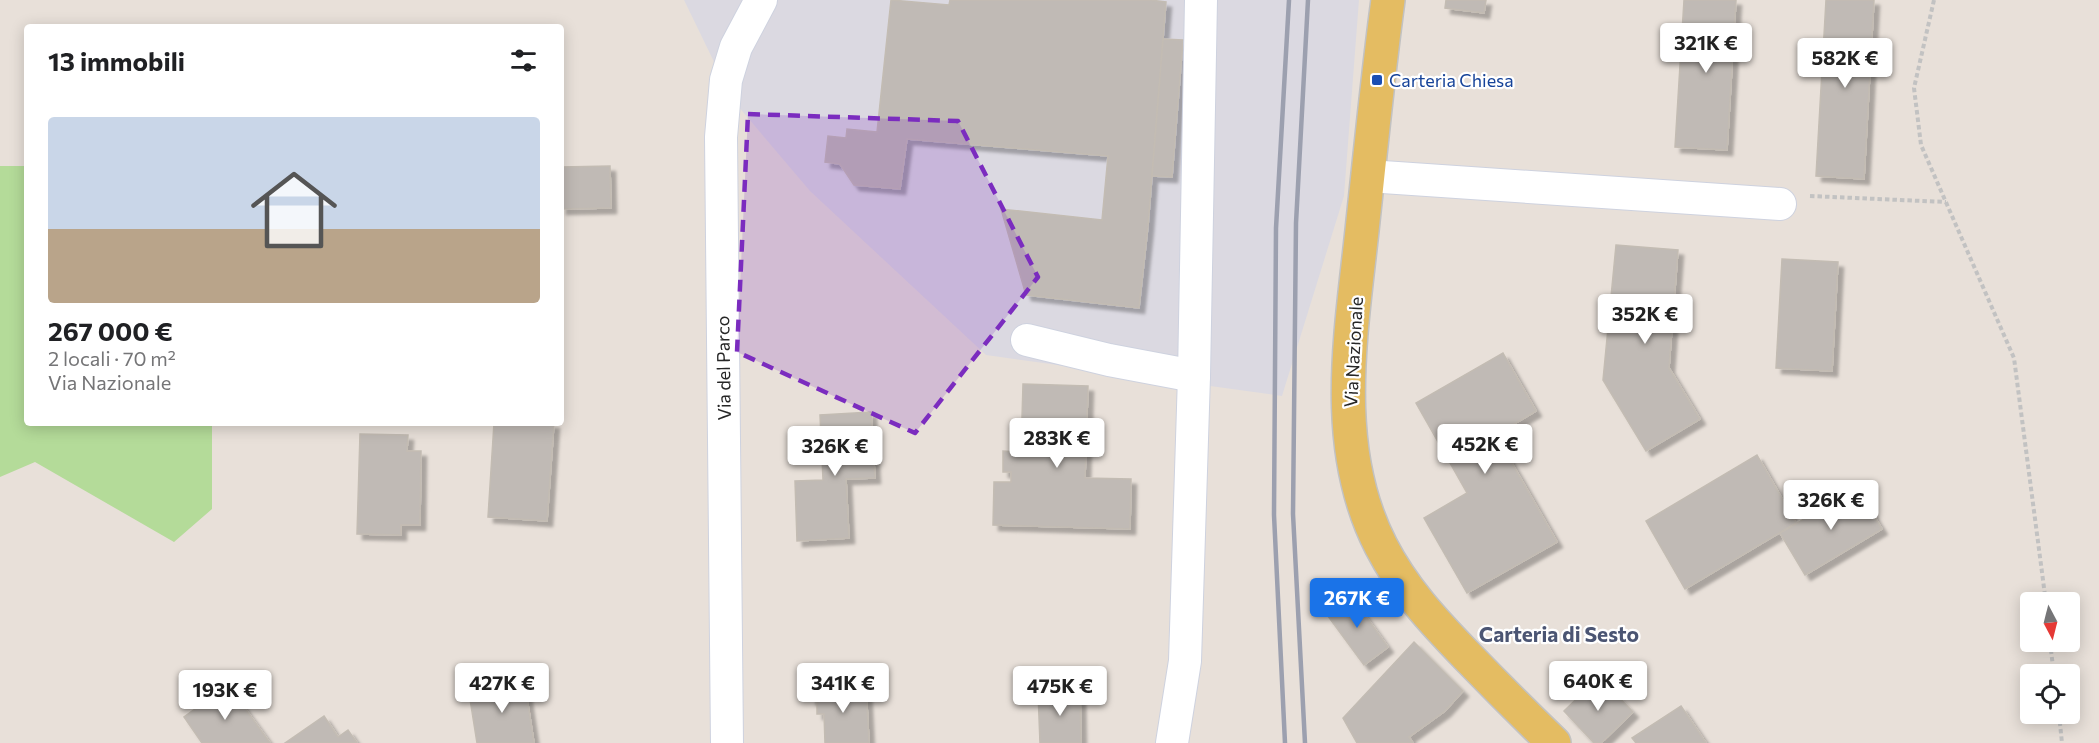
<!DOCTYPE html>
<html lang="it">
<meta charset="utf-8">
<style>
:root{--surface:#fff;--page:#f2f2f2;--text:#202124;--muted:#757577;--line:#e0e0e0;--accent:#1a73e8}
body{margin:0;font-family:Commissioner,sans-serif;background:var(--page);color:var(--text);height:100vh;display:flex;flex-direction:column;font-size:22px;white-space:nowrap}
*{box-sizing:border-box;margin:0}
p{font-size:20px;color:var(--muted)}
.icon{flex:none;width:33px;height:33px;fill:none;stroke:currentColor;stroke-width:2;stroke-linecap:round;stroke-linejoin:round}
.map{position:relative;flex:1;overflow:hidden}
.details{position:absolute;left:24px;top:24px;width:540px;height:402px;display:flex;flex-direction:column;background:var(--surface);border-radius:6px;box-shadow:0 3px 15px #0003}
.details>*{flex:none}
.needle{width:39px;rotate:173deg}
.tools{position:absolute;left:2020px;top:592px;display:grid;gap:12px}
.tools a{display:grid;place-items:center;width:60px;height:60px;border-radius:6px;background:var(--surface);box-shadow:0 3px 15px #0003;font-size:30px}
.price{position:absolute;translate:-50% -51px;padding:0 14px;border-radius:6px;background:#fff;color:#222;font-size:20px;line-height:39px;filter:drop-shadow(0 2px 3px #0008)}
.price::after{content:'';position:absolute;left:50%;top:36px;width:18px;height:14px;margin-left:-9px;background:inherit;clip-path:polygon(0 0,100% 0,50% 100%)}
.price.current{background:var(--accent);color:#fff}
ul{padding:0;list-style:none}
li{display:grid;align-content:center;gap:12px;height:318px;padding:0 24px}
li+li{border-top:2px solid var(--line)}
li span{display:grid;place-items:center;height:186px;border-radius:6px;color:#555}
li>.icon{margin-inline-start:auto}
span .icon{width:108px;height:108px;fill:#fffc;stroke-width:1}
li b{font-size:26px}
h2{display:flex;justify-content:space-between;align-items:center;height:72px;padding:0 24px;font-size:26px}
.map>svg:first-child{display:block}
</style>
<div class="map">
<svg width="2099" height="743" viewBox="0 0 2099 743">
<defs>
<filter id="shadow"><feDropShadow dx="5.5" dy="5.5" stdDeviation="1.5" flood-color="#0004"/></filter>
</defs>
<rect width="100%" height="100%" fill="#e8e0d9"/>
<polygon fill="#dbd9e1" points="684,0 1359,0 1344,196 1282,396 986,355 810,191 732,99"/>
<polygon fill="#b4db99" points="0,166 27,166 27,423 212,423 212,509 174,542 35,462 0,477"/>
<g fill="#c0bab5" stroke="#c3bcb3" stroke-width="1.5" filter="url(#shadow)">
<polygon points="891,0 949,5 950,0 1150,0 1166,2 1148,226 1139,308 1026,295 1001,209 1102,220 1108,156 907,139 900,189 854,185 840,164 825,162 828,136 846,138 847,129 877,132"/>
<polygon points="1446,0 1486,0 1484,13 1445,8"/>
<polygon points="1684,0 1736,0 1727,150 1675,147"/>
<polygon points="1826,0 1874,0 1864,179 1816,176"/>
<polygon points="1163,39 1183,40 1172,177 1152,176"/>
<polygon points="610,166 611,208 561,209 561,167"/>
<polygon points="1616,245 1678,250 1669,368 1700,419 1646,451 1603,380"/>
<polygon points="1782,259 1838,262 1832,371 1776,368"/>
<polygon points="1503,353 1536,411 1514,424 1524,441 1505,451 1557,542 1467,593 1424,518 1467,493 1416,403"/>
<polygon points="1023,384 1088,386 1085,478 1131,479 1130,529 993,525 994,482 1011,482 1011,472 1003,472 1003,451 1021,452"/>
<polygon points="871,412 875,478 846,479 849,538 797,541 795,481 823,480 820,415"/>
<polygon points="494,423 554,423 547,521 488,517"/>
<polygon points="360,434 408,435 407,451 421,451 420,525 401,525 401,535 357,534"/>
<polygon points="1757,455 1796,523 1685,589 1646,521"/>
<polygon points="1857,488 1882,529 1805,575 1780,533"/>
<polygon points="1349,593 1388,647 1364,665 1328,616 1335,610 1332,606"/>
<polygon points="1414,642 1463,691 1445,711 1409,737 1413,743 1357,743 1343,718"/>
<polygon points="1599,677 1633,712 1601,743 1594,743 1564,711"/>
<polygon points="512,679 513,687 525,685 534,743 477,743 470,699 480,697 477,684"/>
<polygon points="228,685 270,743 202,743 184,717"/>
<polygon points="827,685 828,693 849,692 849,685 866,685 869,743 825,743 824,714 817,714 817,699 811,700 810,686"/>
<polygon points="1080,690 1081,743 1040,743 1038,692"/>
<polygon points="1681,706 1706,743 1636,743 1632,738"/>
<polygon points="324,716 338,737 348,730 357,743 285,743"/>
</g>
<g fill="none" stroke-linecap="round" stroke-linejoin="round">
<g stroke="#ced2df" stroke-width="34">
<g id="minor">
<polyline points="1368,176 1780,204"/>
<polyline points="1027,340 1109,360 1194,376"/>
<polyline points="727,743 721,137 726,80 736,47 761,0"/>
<polyline points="1172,743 1185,661 1194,376 1201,0"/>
</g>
</g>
<g stroke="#c2c2c2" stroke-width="36">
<path id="major" d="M1388,0C1378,74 1371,147 1363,221C1352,329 1329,445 1381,546C1403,589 1434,622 1467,656C1496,686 1525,715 1554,743"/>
</g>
<g stroke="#c2c2c2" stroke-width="4" stroke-dasharray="4.5 3" stroke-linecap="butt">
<polyline points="1934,0 1914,88 1921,145 2014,358 2046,603"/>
<polyline points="1810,196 1946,202"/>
<polyline points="2050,642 2054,675"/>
<polyline points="2059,714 2062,743"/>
</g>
<use href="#minor" stroke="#fff" stroke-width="32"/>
<use href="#major" stroke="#e4bc62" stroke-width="33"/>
<g stroke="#9ca0af" stroke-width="4.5">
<polyline points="1285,743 1274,515 1276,228 1289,0"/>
<polyline points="1305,743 1293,514 1296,223 1308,0"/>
</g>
</g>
<path fill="#7b2cbf" fill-opacity="0.2" stroke="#7b2cbf" stroke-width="4.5" stroke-dasharray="12 8" stroke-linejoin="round" d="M748,114L958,121L1038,277L915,433L737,352Z"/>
<rect fill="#1a4fb4" stroke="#fff" stroke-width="2" x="1371" y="74" width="12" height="12" rx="3"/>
<g text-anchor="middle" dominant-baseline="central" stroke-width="4.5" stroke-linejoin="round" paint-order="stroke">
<g font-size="18" fill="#164399" stroke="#fff" text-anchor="start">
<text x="1389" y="80">Carteria Chiesa</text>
</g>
<g font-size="18" fill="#262626" stroke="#fff">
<text transform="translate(1353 352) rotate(-87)">Via Nazionale</text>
<text transform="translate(723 368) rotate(-91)">Via del Parco</text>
</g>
<g font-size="21" font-weight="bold" fill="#4b5573" stroke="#fff">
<text x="1559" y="633">Carteria di Sesto</text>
</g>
</g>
</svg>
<div class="tools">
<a><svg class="needle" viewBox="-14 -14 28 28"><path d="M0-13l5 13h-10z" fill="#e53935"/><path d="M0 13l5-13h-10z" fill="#757577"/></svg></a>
<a><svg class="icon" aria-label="locate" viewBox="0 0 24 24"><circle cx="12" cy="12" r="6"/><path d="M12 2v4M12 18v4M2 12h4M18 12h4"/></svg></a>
</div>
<b class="price" style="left:1706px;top:74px">321K €</b>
<b class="price" style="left:1845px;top:89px">582K €</b>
<b class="price" style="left:1645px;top:345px">352K €</b>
<b class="price" style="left:1057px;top:469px">283K €</b>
<b class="price" style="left:1485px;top:475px">452K €</b>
<b class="price" style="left:835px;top:477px">326K €</b>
<b class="price" style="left:1831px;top:531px">326K €</b>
<b class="price current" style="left:1357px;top:629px">267K €</b>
<b class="price" style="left:1598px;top:712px">640K €</b>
<b class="price" style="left:502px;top:714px">427K €</b>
<b class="price" style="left:843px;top:714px">341K €</b>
<b class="price" style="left:1060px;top:717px">475K €</b>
<b class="price" style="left:225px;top:721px">193K €</b>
<section class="details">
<h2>13 immobili<svg class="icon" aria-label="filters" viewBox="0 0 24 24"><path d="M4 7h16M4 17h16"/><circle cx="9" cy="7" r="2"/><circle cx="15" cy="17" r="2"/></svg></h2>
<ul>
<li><span style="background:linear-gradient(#c9d6e8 60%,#b9a48a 0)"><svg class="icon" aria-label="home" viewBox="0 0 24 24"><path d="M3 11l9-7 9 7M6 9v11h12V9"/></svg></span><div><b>267 000 €</b><p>2 locali · 70 m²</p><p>Via Nazionale</p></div></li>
</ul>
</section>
</div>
